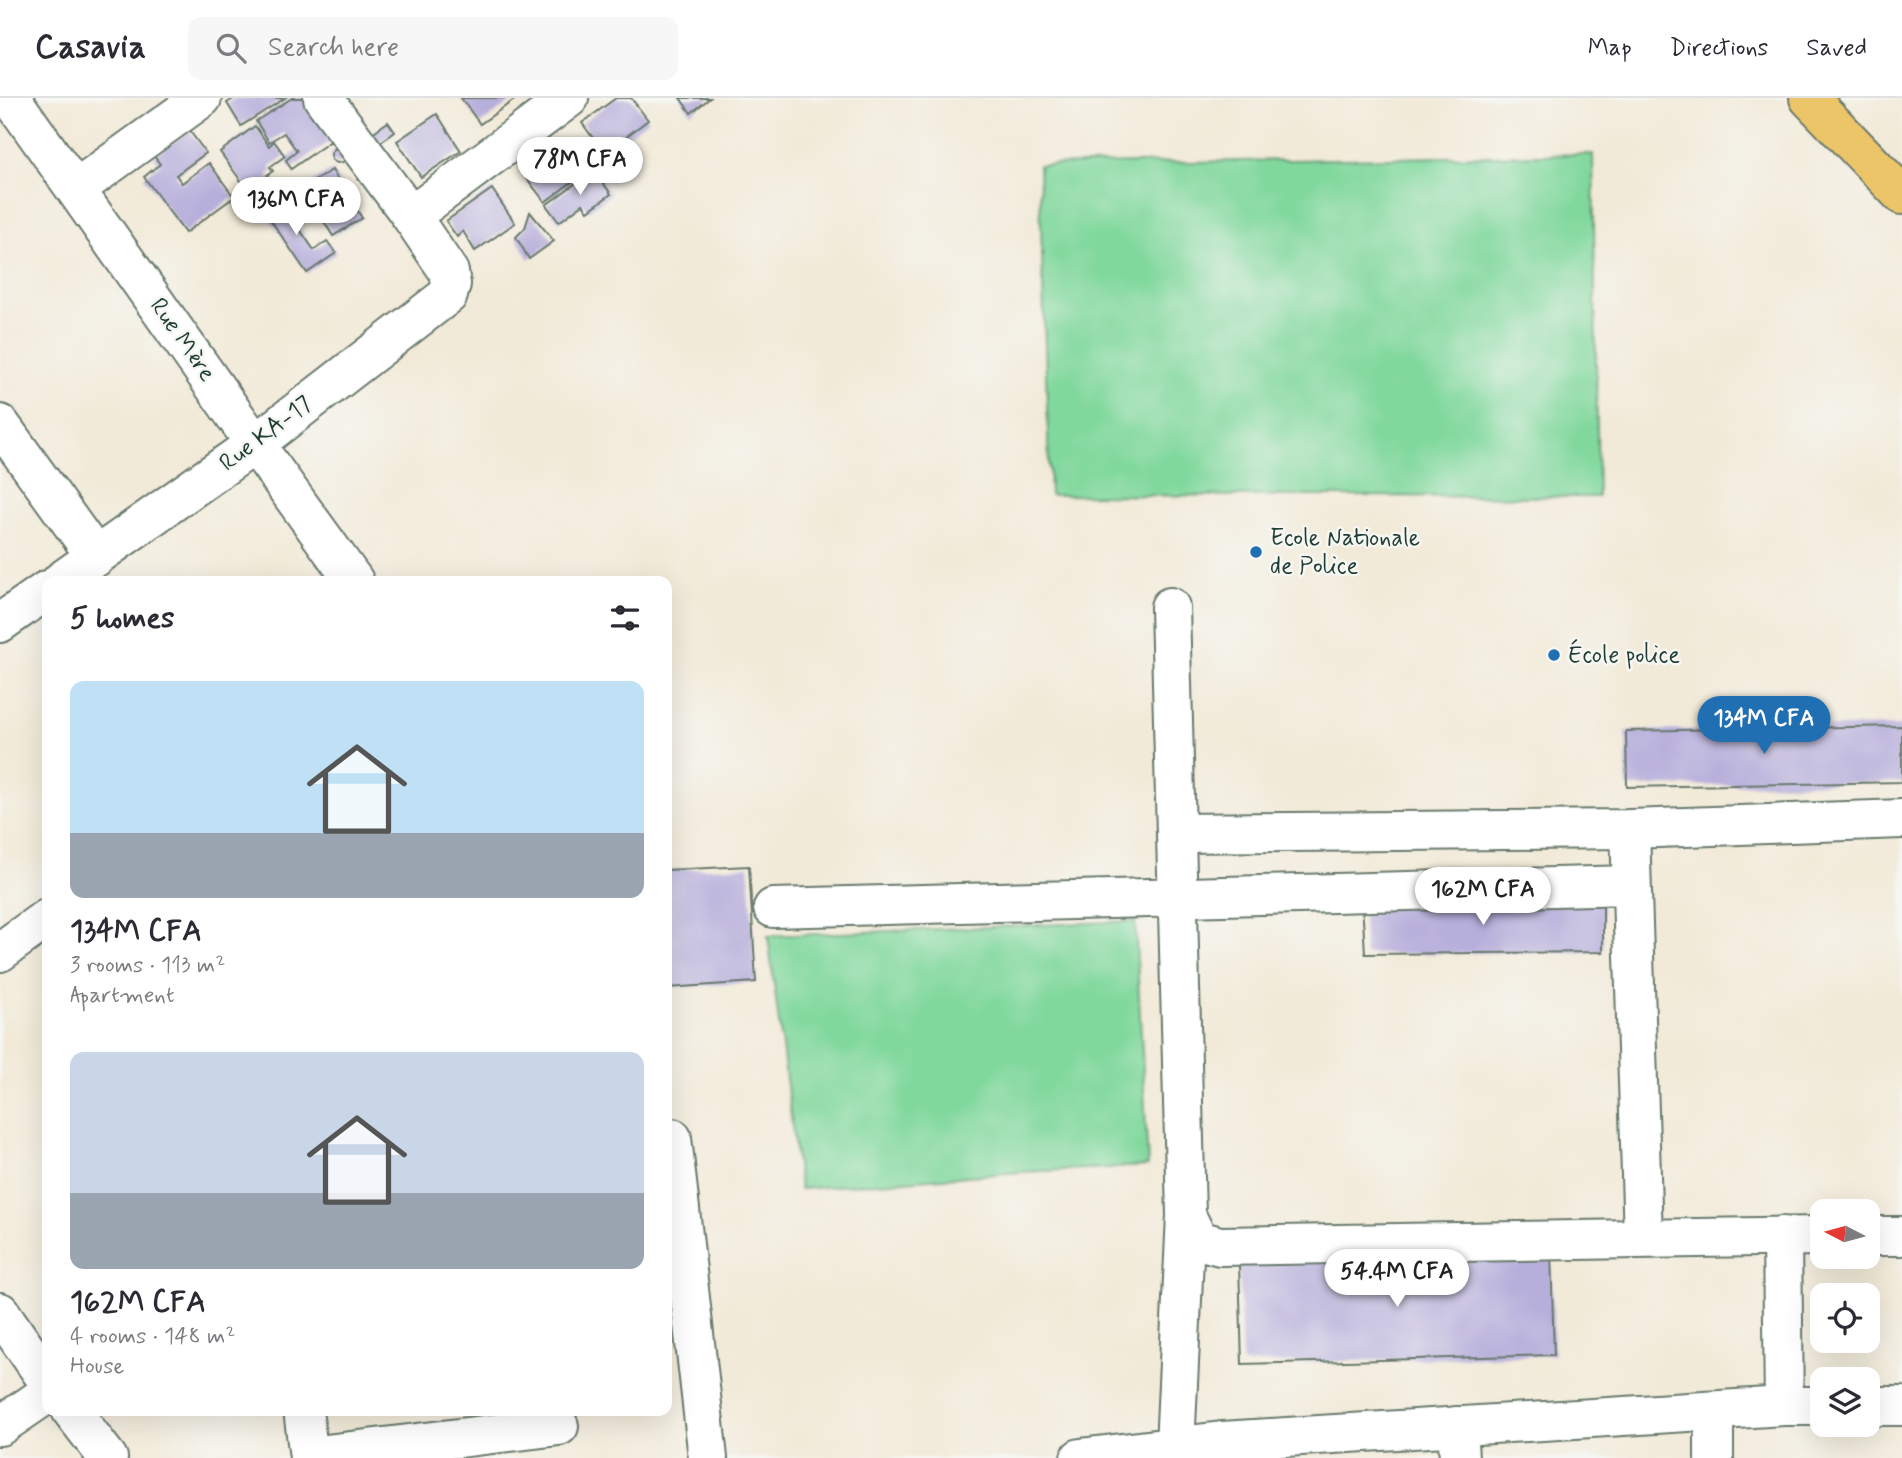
<!DOCTYPE html>
<meta charset="utf-8">
<style>
:root{--surface:#fff;--page:#f7f7f7;--text:#2b2b33;--muted:#7c7c81;--line:#e1e1e2;--accent:#1f6fb2}
body{margin:0;font-family:Mynerve,sans-serif;background:var(--page);color:var(--text);height:100vh;display:flex;flex-direction:column;font-size:26px;white-space:nowrap}
*{box-sizing:border-box;margin:0}
p{font-size:23px;color:var(--muted)}
.icon{flex:none;width:38px;height:38px;fill:none;stroke:currentColor;stroke-width:2;stroke-linecap:round;stroke-linejoin:round}
.map{position:relative;flex:1;overflow:hidden}
.details{position:absolute;left:42px;top:478px;width:630px;height:840px;display:flex;flex-direction:column;background:var(--surface);border-radius:14px;box-shadow:0 7px 28px #0002}
.details>*{flex:none}
.needle{width:46px;rotate:276deg}
.tools{position:absolute;left:1810px;top:1101px;display:grid;gap:14px}
.tools a{display:grid;place-items:center;width:70px;height:70px;border-radius:14px;background:var(--surface);box-shadow:0 7px 28px #0002;font-size:35px}
.price{position:absolute;translate:-50% -60px;padding:0 16px;border-radius:24px;background:#fff;color:#222;font-size:23px;line-height:46px;filter:drop-shadow(0 2px 4px #0008)}
.price::after{content:'';position:absolute;left:50%;top:42px;width:21px;height:16px;margin-left:-10px;background:inherit;clip-path:polygon(0 0,100% 0,50% 100%)}
.price.current{background:var(--accent);color:#fff}
ul{padding:0;list-style:none}
li{display:grid;align-content:center;gap:14px;height:371px;padding:0 28px}
li span{display:grid;place-items:center;height:217px;border-radius:14px;color:#555}
li>.icon{margin-inline-start:auto}
span .icon{width:126px;height:126px;fill:#fffc;stroke-width:1}
li b{font-size:30px}
h2{display:flex;justify-content:space-between;align-items:center;height:84px;padding:0 28px;font-size:30px}
header{display:flex;align-items:center;gap:42px;box-sizing:border-box;height:98px;padding:0 35px;background:var(--surface);border-bottom:2px solid var(--line)}
header strong{font-size:33px}
nav{display:flex;gap:38px;margin-inline-start:auto;font-size:24px}
.search{width:490px;height:63px;background:var(--page);display:flex;align-items:center;gap:18px;box-sizing:border-box;padding:0 24px;border-radius:14px;color:var(--muted);font-size:26px}
.map>svg:first-child{display:block}
</style>
<header>
<strong>Casavia</strong>
<div class="search"><svg class="icon" aria-label="search" viewBox="0 0 24 24"><circle cx="10" cy="10" r="6"/><path d="M15 15l6 6"/></svg>Search here</div>
<nav><a>Map</a><a>Directions</a><a>Saved</a></nav>
</header>
<div class="map">
<svg width="1902" height="1360" viewBox="0 0 1902 1360">
<rect width="100%" height="100%" fill="#f6f6f2"/>
<filter id="ink" filterUnits="userSpaceOnUse"><feTurbulence type="fractalNoise" baseFrequency=".0143" numOctaves="2"/><feDisplacementMap in="SourceGraphic" scale="14" xChannelSelector="R" yChannelSelector="G"/><feConvolveMatrix kernelMatrix="1 2 1 2 8 2 1 2 1" color-interpolation-filters="sRGB"/></filter>
<filter id="wash" filterUnits="userSpaceOnUse"><feTurbulence type="fractalNoise" baseFrequency=".00686" numOctaves="4" result="noise"/><feDisplacementMap in="SourceGraphic" scale="28" xChannelSelector="R" yChannelSelector="G"/><feGaussianBlur stdDeviation="1.57" result="paint"/><feColorMatrix in="noise" values="0 0 0 0 0 0 0 0 0 0 0 0 0 0 0 0 0 1.4 0 .05"/><feComposite in="paint" operator="in"/></filter>
<g filter="url(#wash)">
<rect width="100%" height="100%" fill="#f2ead8"/>
<g fill="#81d89d" stroke="#508a68" stroke-width="2">
<polygon points="1593,56 1598,399 1050,397 1039,67"/>
<polygon points="1135,823 1148,1068 1021,1074 800,1091 768,838"/>
</g>
<g id="blocks">
<g fill="#b7afdb">
<polygon points="235,0 285,0 241,28 227,5"/>
<polygon points="292,0 305,0 335,40 291,71 286,62 297,53 284,35 269,44 256,23"/>
<polygon points="461,0 517,0 480,26"/>
<polygon points="616,0 631,0 648,22 604,55 582,25"/>
<polygon points="680,0 710,0 691,15"/>
<polygon points="437,16 461,53 421,79 397,43"/>
<polygon points="388,24 395,34 375,48 368,38"/>
<polygon points="255,28 269,48 274,43 285,58 270,69 273,73 267,77 271,83 252,98 220,54"/>
<polygon points="189,32 206,55 176,77 182,85 209,65 234,99 185,135 144,79 160,66 154,58"/>
<polygon points="570,45 589,71 545,104 525,78"/>
<polygon points="341,50 346,60 343,64 337,65 332,62 331,56 335,51"/>
<polygon points="332,72 362,120 333,138 303,90"/>
<polygon points="594,72 611,96 588,113 583,106 559,124 546,107"/>
<circle cx="290" cy="94" r="9"/>
<polygon points="492,91 515,125 475,153 463,133 457,139 446,123"/>
<polygon points="276,97 314,152 327,143 336,155 307,175 261,108"/>
<polygon points="530,114 554,143 529,161 516,139 525,130"/>
<polygon points="1902,628 1902,684 1627,689 1626,633"/>
<polygon points="749,768 756,884 667,890 667,772"/>
<polygon points="1603,802 1603,854 1365,856 1362,803"/>
<polygon points="1551,1155 1554,1257 1242,1266 1239,1165"/>
</g>
</g>
</g>
<g filter="url(#ink)">
<use href="#blocks" fill-opacity="0" stroke="#697a6d" stroke-width="2"/>
<g fill="none" stroke-linecap="round" stroke-linejoin="round">
<g stroke="#697a6d" stroke-width="42">
<g id="minor">
<polyline points="11,0 255,346 354,483"/>
<polyline points="77,90 202,0"/>
<polyline points="411,118 569,0"/>
<polyline points="0,326 96,459"/>
<polyline points="61,483 255,346 448,197 451,186 449,174 411,118 323,0"/>
<polyline points="1170,509 1186,1117 1175,1349"/>
<polyline points="0,525 47,492"/>
<polyline points="1630,731 1643,1140"/>
<polyline points="1176,735 1630,731 1902,721"/>
<polyline points="773,810 1631,787"/>
<polyline points="0,854 47,820"/>
<polyline points="672,1040 708,1360"/>
<polyline points="1186,1117 1198,1142 1220,1148 1822,1138"/>
<polyline points="1782,1138 1784,1308"/>
<polyline points="1867,1138 1902,1138"/>
<polyline points="0,1214 47,1282"/>
<polyline points="1867,1308 1902,1308"/>
<polyline points="71,1312 108,1360"/>
<polyline points="303,1312 309,1360"/>
<polyline points="1714,1313 1714,1360"/>
<polyline points="0,1328 47,1296"/>
<polyline points="1457,1328 1459,1360"/>
<polyline points="309,1358 559,1328"/>
<polyline points="1080,1360 1222,1343 1784,1308 1822,1308"/>
</g>
</g>
<g stroke="#697a6d" stroke-width="42">
<polyline id="major" points="1809,0 1902,97"/>
</g>
<use href="#minor" stroke="#fff" stroke-width="38"/>
<use href="#major" stroke="#edc569" stroke-width="38"/>
</g>
</g>
<g fill="#1f6fb2" stroke="#f6f6f2" stroke-width="2.5">
<circle cx="1256" cy="454" r="7"/>
<circle cx="1554" cy="557" r="7"/>
</g>
<g text-anchor="middle" dominant-baseline="central" stroke-width="5" stroke-linejoin="round" paint-order="stroke">
<g font-size="24" fill="#1f3d34" stroke="#f6f6f2">
<text transform="translate(182 242) rotate(55)">Rue Mère</text>
<text transform="translate(266 336) rotate(-37)">Rue KA-17</text>
</g>
<g font-size="24" fill="#1f3d34" stroke="#f6f6f2" text-anchor="start">
<text x="1270" y="440">Ecole Nationale<tspan x="1270" dy="28">de Police</tspan></text>
<text x="1568" y="557">École police</text>
</g>
</g>
</svg>
<div class="tools">
<a><svg class="needle" viewBox="-14 -14 28 28"><path d="M0-13l5 13h-10z" fill="#e53935"/><path d="M0 13l5-13h-10z" fill="#7c7c81"/></svg></a>
<a><svg class="icon" aria-label="locate" viewBox="0 0 24 24"><circle cx="12" cy="12" r="6"/><path d="M12 2v4M12 18v4M2 12h4M18 12h4"/></svg></a>
<a><svg class="icon" aria-label="layers" viewBox="0 0 24 24"><path d="M12 4l9 5-9 5-9-5zM3 14l9 5 9-5"/></svg></a>
</div>
<b class="price" style="left:580px;top:99px">78M CFA</b>
<b class="price" style="left:296px;top:139px">136M CFA</b>
<b class="price current" style="left:1764px;top:658px">134M CFA</b>
<b class="price" style="left:1483px;top:829px">162M CFA</b>
<b class="price" style="left:1397px;top:1211px">54.4M CFA</b>
<section class="details">
<h2>5 homes<svg class="icon" aria-label="filters" viewBox="0 0 24 24"><path d="M4 7h16M4 17h16"/><circle cx="9" cy="7" r="2"/><circle cx="15" cy="17" r="2"/></svg></h2>
<ul>
<li><span style="background:linear-gradient(#bfe0f5 70%,#9aa5b1 0)"><svg class="icon" aria-label="home" viewBox="0 0 24 24"><path d="M3 11l9-7 9 7M6 9v11h12V9"/></svg></span><div><b>134M CFA</b><p>3 rooms · 113 m²</p><p>Apartment</p></div></li>
<li><span style="background:linear-gradient(#c9d6e8 65%,#9aa5b1 0)"><svg class="icon" aria-label="home" viewBox="0 0 24 24"><path d="M3 11l9-7 9 7M6 9v11h12V9"/></svg></span><div><b>162M CFA</b><p>4 rooms · 148 m²</p><p>House</p></div></li>
</ul>
</section>
</div>
